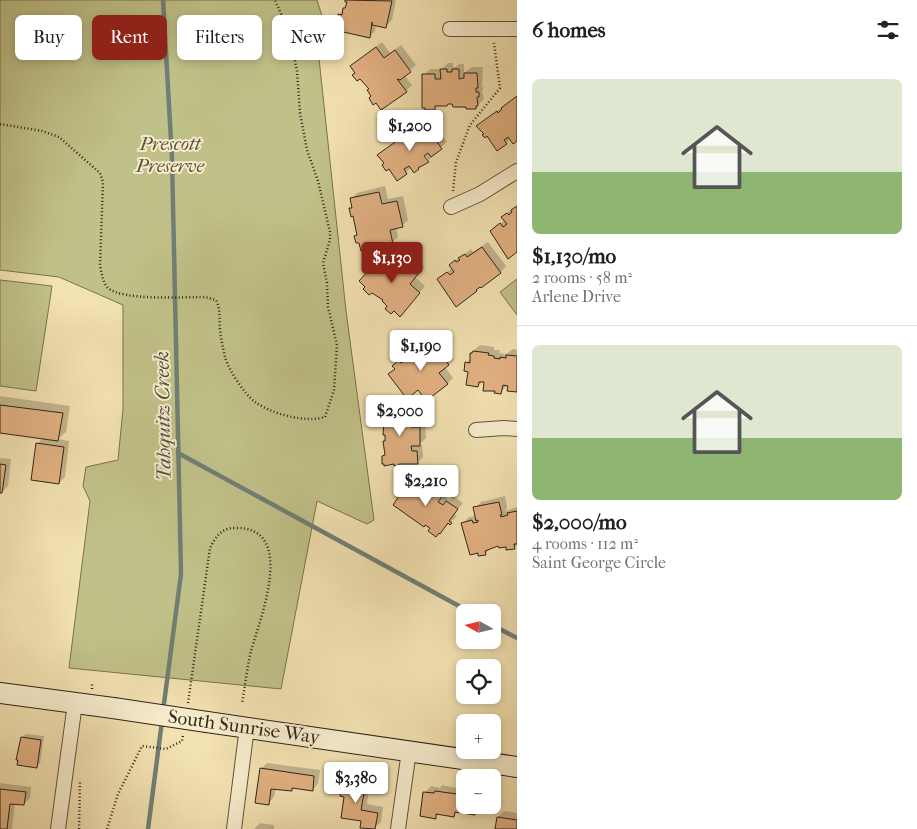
<!DOCTYPE html>
<meta charset="utf-8">
<style>
:root{--surface:#fff;--page:#f6f6f6;--text:#202124;--muted:#757577;--line:#e0e0e0;--accent:#8f2418}
body{margin:0;font-family:"IM FELL French Canon",serif;background:var(--page);color:var(--text);height:100vh;display:flex;flex-direction:column;font-size:19px;white-space:nowrap}
*{box-sizing:border-box;margin:0}
p{font-size:16px;color:var(--muted)}
.icon{flex:none;width:28px;height:28px;fill:none;stroke:currentColor;stroke-width:2;stroke-linecap:round;stroke-linejoin:round}
.map{position:relative;flex:1;overflow:hidden}
.side{display:flex;flex-direction:column;background:var(--surface);width:400px}
.side>*{flex:none}
.guide{position:absolute;left:15px;top:15px;width:426px;height:45px;display:flex;gap:10px}
.needle{width:32px;rotate:278deg}
.controls{position:absolute;left:456px;top:604px;display:grid;gap:10px}
.controls a{display:grid;place-items:center;width:45px;height:45px;border-radius:8px;background:var(--surface);box-shadow:0 2px 8px #0003;font-size:25px}
.price{position:absolute;translate:-50% -42px;padding:0 11px;border-radius:5px;background:#fff;color:#222;font-size:16px;line-height:32px;filter:drop-shadow(0 1px 2px #0008)}
.price::after{content:'';position:absolute;left:50%;top:30px;width:15px;height:11px;margin-left:-8px;background:inherit;clip-path:polygon(0 0,100% 0,50% 100%)}
.price.on{background:var(--accent);color:#fff}
ul{padding:0;list-style:none}
li{display:grid;align-content:center;gap:10px;height:265px;padding:0 15px}
li+li{border-top:1px solid var(--line)}
li span{display:grid;place-items:center;height:155px;border-radius:8px;color:#555}
li>.icon{margin-inline-start:auto}
span .icon{width:90px;height:90px;fill:#fffc;stroke-width:1}
li b{font-size:21px}
h2{display:flex;justify-content:space-between;align-items:center;height:60px;padding:0 15px;font-size:21px}
.tag{padding:0 18px;border-radius:8px;background:var(--surface);box-shadow:0 2px 8px #0003;font-size:18px;line-height:45px}
.tag.on{background:var(--accent);color:#fff}
main{display:flex;flex:1;min-height:0}
.map>svg:first-child{display:block}
</style>
<main>
<div class="map">
<svg width="517" height="829" viewBox="0 0 517 829">
<rect width="100%" height="100%" fill="#f2e1b1"/>
<filter id="stains"><feTurbulence type="fractalNoise" baseFrequency=".004" numOctaves="4"/><feColorMatrix values="0 0 0 0 .2 0 0 0 0 .09 0 0 0 0 .02 0 0 0 .5 -.17"/></filter>
<radialGradient id="worn" r=".72"><stop offset=".6" stop-color="#630" stop-opacity="0"/><stop offset="1" stop-color="#630" stop-opacity=".3"/></radialGradient>
<g fill="#c0c188" stroke="#787251">
<polygon points="0,0 317,0 322,16 318,49 346,311 374,520 367,524 317,501 281,689 69,668 90,501 83,486 86,467 118,460 123,409 123,305 59,277 0,270"/>
<polygon points="517,279 517,315 500,292"/>
<polygon points="0,280 52,286 36,391 0,386"/>
</g>
<g fill="#0003">
<polygon points="347,0 396,0 392,20 386,26 376,24 375,31 369,37 342,22 340,15 347,6"/>
<polygon points="382,42 390,53 401,45 416,65 404,75 412,85 406,91 376,101 370,89 351,66"/>
<polygon points="448,63 453,63 453,67 456,67 459,64 464,64 464,73 472,67 483,67 482,87 484,86 482,91 484,99 475,108 454,103 438,105 434,109 424,75 430,69 442,69"/>
<polygon points="517,96 517,139 510,139 506,143 484,121"/>
<polygon points="430,117 447,142 433,154 434,155 429,160 421,150 423,164 414,172 411,168 397,179 378,155"/>
<polygon points="385,186 388,199 403,196 408,220 402,226 396,227 398,237 392,243 360,241 355,236 358,233 354,215 350,209 353,206 351,199 357,193"/>
<polygon points="517,206 517,251 491,231 505,220 503,217 509,211"/>
<polygon points="488,242 506,266 501,272 481,287 439,279 452,268 450,265 461,256 462,257 471,249 473,252"/>
<polygon points="406,250 424,267 415,277 425,286 406,309 389,306 385,300 361,281 387,253 396,261"/>
<polygon points="437,336 454,359 445,367 453,378 447,384 418,388 390,374 396,368 394,366 400,360 406,355 408,358 413,354 414,355 419,351 417,348 423,342 428,338 430,340"/>
<polygon points="480,345 494,347 494,350 500,350 499,353 506,354 513,349 517,350 517,391 509,384 501,392 486,381 483,381 478,386 466,363 471,358 471,353"/>
<polygon points="0,396 70,406 66,432 58,439 69,441 65,477 59,483 38,443 43,438 0,432"/>
<polygon points="421,403 421,415 416,422 425,421 426,438 419,445 422,445 423,457 417,463 386,465 383,456 386,453 385,421 382,412 390,404"/>
<polygon points="0,458 11,459 8,486 2,492 0,492"/>
<polygon points="418,473 432,482 436,478 449,487 443,495 449,500 453,496 463,503 454,514 457,516 456,517 440,532 394,504"/>
<polygon points="505,496 507,507 506,511 517,507 517,545 514,547 499,544 492,547 486,553 479,555 463,523 469,517 476,516 475,508 481,502"/>
<polygon points="26,734 44,736 40,763 36,767 22,737"/>
<polygon points="267,763 320,770 318,784 312,790 294,787 291,790 276,788 274,797 268,803 261,769"/>
<polygon points="350,773 371,776 367,804 383,807 381,822 374,828 362,820 345,796 344,779"/>
<polygon points="0,783 31,787 30,798 24,804 15,803 12,829 0,829"/>
<polygon points="442,785 465,790 465,805 481,805 480,808 474,814 458,811 454,815 439,813 435,817 425,792 431,786 440,788"/>
<polygon points="504,811 517,813 517,829 497,829 498,817"/>
<polygon points="260,823 274,825 274,829 254,829"/>
</g>
<g fill="none" stroke-linecap="round" stroke-linejoin="round">
<g stroke="#707f75" stroke-width="4.5">
<polyline points="163,0 172,158 181,574 163,711"/>
<polyline points="178,453 470,612"/>
<polyline points="492,625 517,638"/>
<polyline points="148,829 162,721"/>
</g>
</g>
<g fill="#e2b182" stroke="#2f231a">
<polygon points="345,0 392,1 386,28 372,25 372,22 370,38 339,31 340,23 337,23 338,14 342,15 343,8 345,8 347,2 345,2"/>
<polygon points="376,47 384,58 395,50 411,72 400,80 397,79 407,92 381,110 376,103 373,105 369,98 371,96 367,90 369,89 360,79 357,81 352,75 355,73 350,66"/>
<polygon points="440,69 447,69 447,72 452,72 452,69 459,69 459,79 464,78 464,73 477,73 478,88 476,88 476,92 479,92 479,97 477,97 478,106 476,106 476,109 466,109 466,107 453,107 452,104 448,104 447,106 435,106 435,110 425,110 425,108 422,108 422,74 435,74 435,79 441,79"/>
<polygon points="517,96 517,141 513,144 508,137 504,140 507,144 497,151 487,136 485,138 482,135 484,134 476,126 497,111 498,113 502,109 501,108"/>
<polygon points="423,122 442,149 431,157 428,153 424,156 429,162 418,168 419,169 414,173 409,166 404,169 407,174 397,181 389,169 386,171 382,165 384,163 377,155 398,140 399,142 403,139 402,137"/>
<polygon points="379,192 382,204 397,201 403,227 390,230 393,244 361,251 359,243 356,243 354,236 357,235 353,216 351,217 349,208 352,208 350,198"/>
<polygon points="517,206 517,252 508,259 490,231 500,223 503,227 507,224 501,217 507,213 509,215 512,212 511,210"/>
<polygon points="482,247 501,273 481,288 480,287 476,290 477,291 456,307 437,279 447,272 450,275 454,272 449,265 455,260 456,262 460,260 458,258 465,254 467,257"/>
<polygon points="399,255 419,273 410,284 420,293 400,317 394,311 391,314 385,309 387,306 382,301 383,300 372,293 369,295 363,289 365,287 359,281 380,258 390,266"/>
<polygon points="430,341 449,365 439,373 448,384 426,401 418,390 407,399 388,374 395,369 392,366 399,360 401,363 407,359 408,360 417,351 415,348 422,343 424,345"/>
<polygon points="473,351 489,353 488,355 494,356 494,358 500,359 500,357 506,358 506,355 517,356 517,392 507,391 508,386 503,385 501,394 494,393 495,391 483,391 484,382 479,382 478,387 466,385 468,372 464,371 465,362 470,363 470,353 472,353"/>
<polygon points="0,405 63,413 58,441 0,433"/>
<polygon points="415,409 416,422 411,422 411,427 420,427 420,446 411,446 412,451 417,451 418,464 399,464 399,465 394,466 394,464 384,466 384,464 382,464 382,456 385,455 383,441 385,441 385,435 383,435 384,422 381,422 380,412 382,412 382,410"/>
<polygon points="36,443 64,447 59,484 31,480"/>
<polygon points="0,464 6,465 2,493 0,493"/>
<polygon points="411,478 425,488 429,483 444,494 438,502 443,505 446,501 458,509 449,521 452,523 450,525 448,523 440,534 439,533 436,537 428,531 430,528 425,525 424,527 393,505"/>
<polygon points="499,502 502,515 500,515 501,517 508,515 507,513 517,511 517,544 514,544 515,549 506,550 506,547 499,548 498,546 485,551 486,555 478,556 478,553 470,555 461,523 472,520 473,523 478,522 478,520 476,521 473,507"/>
<polygon points="21,737 41,740 37,768 17,765 18,760 16,760"/>
<polygon points="260,768 314,776 313,791 292,788 292,791 271,789 269,805 255,803"/>
<polygon points="342,778 366,782 361,810 378,813 375,829 360,828 361,821 341,818 344,797 340,796"/>
<polygon points="0,789 26,792 24,805 10,804 7,829 0,829"/>
<polygon points="435,791 457,794 457,796 465,797 465,805 476,805 475,815 455,812 454,817 436,814 436,819 420,816 423,792 434,793"/>
<polygon points="497,817 517,820 517,829 495,829"/>
</g>
<g fill="none" stroke-linecap="round" stroke-linejoin="round">
<g stroke="#605240" stroke-width="16">
<g id="street">
<polyline points="450,29 517,29"/>
<polyline points="451,207 480,194 517,171"/>
<polyline points="476,430 504,428 517,429"/>
<polyline points="58,829 75,703"/>
<polyline points="234,829 247,727"/>
<polyline points="398,829 409,751"/>
</g>
</g>
<g stroke="#2f231a" stroke-width="22">
<g id="secondary">
<polyline points="0,693 113,708"/>
<polyline points="207,722 517,767"/>
</g>
</g>
<g stroke="#2f231a" stroke-width="2.5" stroke-dasharray="1 2.5" stroke-linecap="butt">
<path d="M0,124L42,131L59,137L100,173L103,182L100,266C102,274 103,283 108,288C123,301 184,297 205,297L216,300C221,309 219,320 220,330C221,339 223,348 225,357C228,369 245,395 255,402C272,414 305,423 325,417L334,390L337,345L328,307L327,283L323,263L330,240V232L318,181L307,150L300,113L297,71L289,32L275,0"/>
<polyline points="453,191 456,162 470,125 500,88 494,43"/>
<polyline points="92,689 92,682"/>
<path d="M188,703L210,548C215,538 221,528 234,528C298,525 260,619 251,651C247,668 245,686 242,704"/>
<polyline points="79,829 80,781"/>
<polyline points="107,829 118,794 142,746 166,749 182,741 183,735"/>
</g>
<use href="#street" stroke="#f7eccc" stroke-width="14"/>
<use href="#secondary" stroke="#f7eccc" stroke-width="20"/>
<g stroke="#2f231a" stroke-width="22" stroke-linecap="butt">
<polyline id="secondary-bridge" points="113,708 207,722"/>
</g>
<use href="#secondary-bridge" stroke="#f7eccc" stroke-width="20"/>
</g>
<g text-anchor="middle" dominant-baseline="central" stroke-width="4" stroke-linejoin="round" paint-order="stroke">
<g font-size="19" font-style="italic" fill="#5a523b" stroke="#f7eccc">
<text x="170" y="144">Prescott<tspan x="170" dy="22">Preserve</tspan></text>
</g>
<g font-size="19" fill="#2f231a" stroke="#f7eccc">
<text transform="translate(244 727) rotate(8)">South Sunrise Way</text>
</g>
<g font-size="20" font-style="italic" fill="#505148" stroke="#f7eccc">
<text transform="translate(163 416) rotate(-91)">Tahquitz Creek</text>
</g>
</g>
<rect width="100%" height="100%" filter="url(#stains)"/>
<rect width="100%" height="100%" fill="url(#worn)"/>
</svg>
<div class="controls">
<a><svg class="needle" viewBox="-14 -14 28 28"><path d="M0-13l5 13h-10z" fill="#e53935"/><path d="M0 13l5-13h-10z" fill="#757577"/></svg></a>
<a><svg class="icon" aria-label="locate" viewBox="0 0 24 24"><circle cx="12" cy="12" r="6"/><path d="M12 2v4M12 18v4M2 12h4M18 12h4"/></svg></a>
<a>+</a>
<a>−</a>
</div>
<b class="price" style="left:410px;top:152px">$1,200</b>
<b class="price on" style="left:392px;top:284px">$1,130</b>
<b class="price" style="left:421px;top:372px">$1,190</b>
<b class="price" style="left:400px;top:437px">$2,000</b>
<b class="price" style="left:426px;top:507px">$2,210</b>
<b class="price" style="left:356px;top:804px">$3,380</b>
<div class="guide">
<a class="tag">Buy</a>
<a class="tag on">Rent</a>
<a class="tag">Filters</a>
<a class="tag">New</a>
</div>
</div>
<section class="side">
<h2>6 homes<svg class="icon" aria-label="filters" viewBox="0 0 24 24"><path d="M4 7h16M4 17h16"/><circle cx="9" cy="7" r="2"/><circle cx="15" cy="17" r="2"/></svg></h2>
<ul>
<li><span style="background:linear-gradient(#dfe7d0 60%,#8fb573 0)"><svg class="icon" aria-label="home" viewBox="0 0 24 24"><path d="M3 11l9-7 9 7M6 9v11h12V9"/></svg></span><div><b>$1,130/mo</b><p>2 rooms · 58 m²</p><p>Arlene Drive</p></div></li>
<li><span style="background:linear-gradient(#dfe7d0 60%,#8fb573 0)"><svg class="icon" aria-label="home" viewBox="0 0 24 24"><path d="M3 11l9-7 9 7M6 9v11h12V9"/></svg></span><div><b>$2,000/mo</b><p>4 rooms · 112 m²</p><p>Saint George Circle</p></div></li>
</ul>
</section>
</main>
